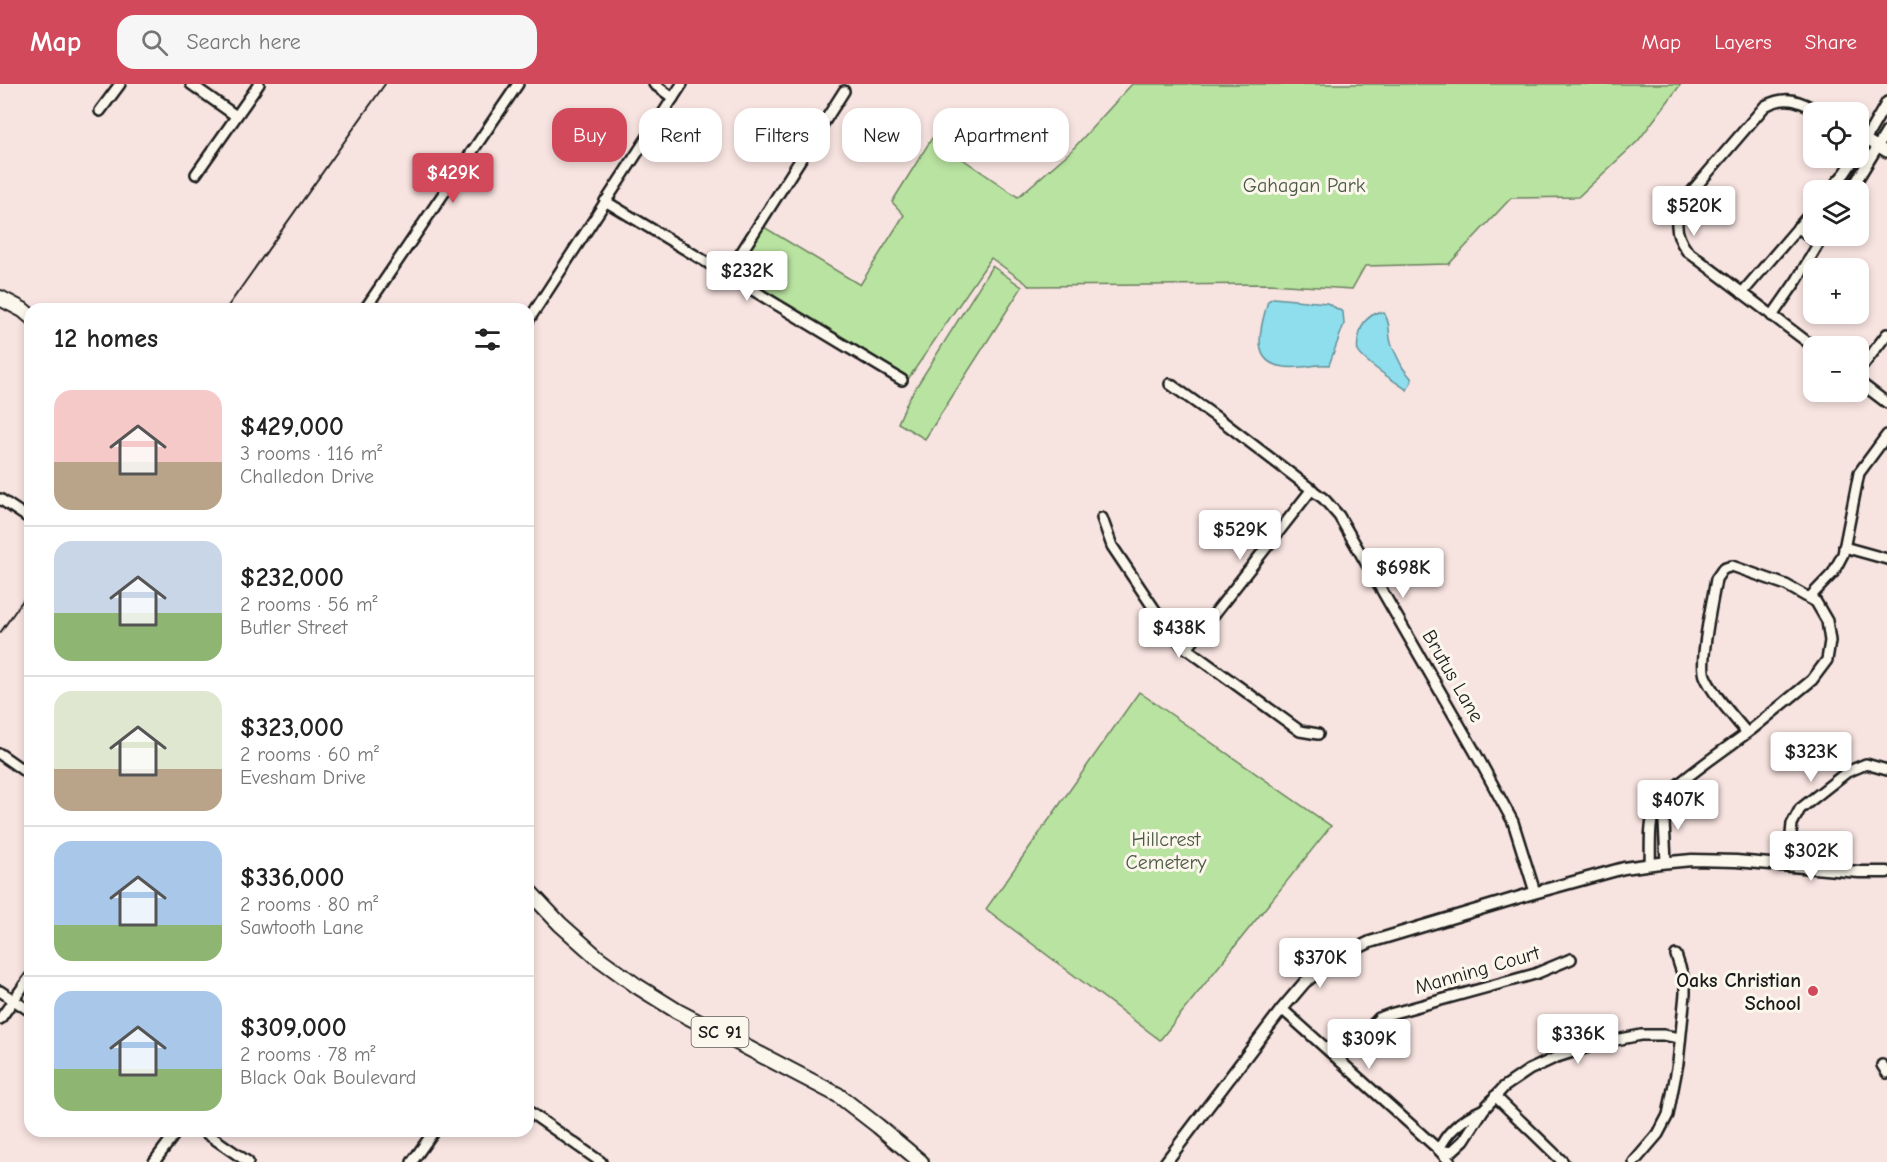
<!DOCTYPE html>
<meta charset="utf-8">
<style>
:root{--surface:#fff;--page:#f6f6f6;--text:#222;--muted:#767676;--line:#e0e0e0;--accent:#d1495b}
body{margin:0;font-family:"Comic Neue",sans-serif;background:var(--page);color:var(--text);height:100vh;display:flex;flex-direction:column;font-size:22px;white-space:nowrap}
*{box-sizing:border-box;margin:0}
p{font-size:20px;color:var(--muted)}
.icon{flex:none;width:33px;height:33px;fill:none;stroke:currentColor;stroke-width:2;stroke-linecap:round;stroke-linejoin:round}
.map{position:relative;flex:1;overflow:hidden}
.sheet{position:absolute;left:24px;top:219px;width:510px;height:834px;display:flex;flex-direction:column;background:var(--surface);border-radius:18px;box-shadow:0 3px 9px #0003}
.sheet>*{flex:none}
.hud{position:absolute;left:552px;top:24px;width:570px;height:54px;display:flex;gap:12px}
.fabs{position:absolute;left:1803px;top:18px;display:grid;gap:12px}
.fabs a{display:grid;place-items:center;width:66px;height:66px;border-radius:12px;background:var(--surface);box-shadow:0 3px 9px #0003;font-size:30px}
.price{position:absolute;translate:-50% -51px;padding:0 14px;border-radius:6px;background:#fff;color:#222;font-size:20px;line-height:39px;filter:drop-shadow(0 2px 3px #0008)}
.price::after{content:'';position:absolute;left:50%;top:36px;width:18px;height:14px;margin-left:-9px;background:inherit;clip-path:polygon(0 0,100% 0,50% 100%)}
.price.selected{background:var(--accent);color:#fff}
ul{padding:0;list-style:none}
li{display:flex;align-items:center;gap:18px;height:150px;padding:0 30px}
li+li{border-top:2px solid var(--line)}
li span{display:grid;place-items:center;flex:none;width:168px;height:120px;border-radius:18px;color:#555}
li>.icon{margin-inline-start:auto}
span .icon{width:72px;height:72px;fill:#fffc;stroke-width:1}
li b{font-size:26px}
h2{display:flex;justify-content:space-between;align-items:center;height:72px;padding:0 30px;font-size:26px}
.tag{padding:0 21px;border-radius:18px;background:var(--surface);box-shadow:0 3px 9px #0003;font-size:21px;line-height:54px}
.tag.selected{background:var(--accent);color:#fff}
header{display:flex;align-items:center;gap:36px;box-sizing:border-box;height:84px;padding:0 30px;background:var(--accent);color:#fff}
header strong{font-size:28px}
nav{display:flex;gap:33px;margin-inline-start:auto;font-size:21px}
.search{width:420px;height:54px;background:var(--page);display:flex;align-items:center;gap:15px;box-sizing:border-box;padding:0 21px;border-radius:18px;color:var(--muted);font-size:22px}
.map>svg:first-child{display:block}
</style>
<header>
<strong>Map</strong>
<div class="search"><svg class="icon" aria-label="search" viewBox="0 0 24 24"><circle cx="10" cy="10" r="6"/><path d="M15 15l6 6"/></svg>Search here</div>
<nav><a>Map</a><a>Layers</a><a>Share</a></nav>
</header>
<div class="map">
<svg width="1887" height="1078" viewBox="0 0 1887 1078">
<rect width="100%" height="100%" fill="#f7e3e0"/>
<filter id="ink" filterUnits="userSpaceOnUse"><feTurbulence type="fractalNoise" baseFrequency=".0167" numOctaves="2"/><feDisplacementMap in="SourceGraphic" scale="12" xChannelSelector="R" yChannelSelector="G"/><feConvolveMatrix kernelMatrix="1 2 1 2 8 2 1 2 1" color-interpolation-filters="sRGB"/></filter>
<g filter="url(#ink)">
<g fill="#b9e3a0" stroke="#6a805e" stroke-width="1.5">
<polygon points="1132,0 1681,0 1638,57 1578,113 1511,114 1449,180 1365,182 1352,205 1269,200 1030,202 991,174 904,301 733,190 764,143 860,201 904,131 892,118 932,54 1018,113 1071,67"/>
<polygon points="992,182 1022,203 925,355 898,339 908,316"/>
<polygon points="1139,608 1331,742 1160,956 986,825"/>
</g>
<g fill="#8fdeed" stroke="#619099" stroke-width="1.5">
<path d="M1273,214L1327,219L1343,228L1344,240L1329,281C1318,280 1312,282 1301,283C1248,288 1258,252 1268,217Z"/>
<path d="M1378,228L1384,229C1392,241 1387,249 1392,262C1395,268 1400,279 1403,284C1406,289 1410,291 1412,296L1407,306C1396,298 1363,278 1358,267C1356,261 1359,254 1360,248C1362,238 1369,232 1378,228Z"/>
</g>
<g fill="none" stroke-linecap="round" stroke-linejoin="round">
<g stroke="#1c1c1c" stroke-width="14">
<g id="minor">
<polyline points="191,0 236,32"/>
<polyline points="654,0 673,14"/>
<polyline points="100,27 120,0"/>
<polyline points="1858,51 1887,68"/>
<polyline points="1858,68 1887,18"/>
<polyline points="196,90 259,0"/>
<polyline points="1830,106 1845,89 1855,74"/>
<polyline points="1851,106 1887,47"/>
<polyline points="605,117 902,296"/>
<polyline points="1798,143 1818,160"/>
<polyline points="727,191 844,7"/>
<polyline points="1742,209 1814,125"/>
<polyline points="365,225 518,0"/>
<polyline points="1772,232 1797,196 1823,152"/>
<polyline points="528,237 682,0"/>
<path d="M1814,263L1687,167C1673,148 1674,132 1687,113L1765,22C1787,10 1800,17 1820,28"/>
<polyline points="1858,288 1887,250"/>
<polyline points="1858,297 1887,319"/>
<polyline points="1170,300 1226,340 1324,415 1339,432 1475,668 1513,738 1535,808"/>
<polyline points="0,415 30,435"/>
<polyline points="1102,434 1112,462 1161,535 1183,562 1300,647 1318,650"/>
<polyline points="1844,463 1887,475"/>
<polyline points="1809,514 1833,489 1843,470 1859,389 1887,351"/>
<polyline points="1187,565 1312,405"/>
<polyline points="0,670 30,691"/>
<polyline points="1663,717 1666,778"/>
<path d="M1650,780C1651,763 1648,740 1656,724C1666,705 1727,664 1747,649L1751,646L1812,596L1827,576L1830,557L1827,537L1816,518L1786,501L1732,482L1723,485L1716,495C1713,515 1699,576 1705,592C1713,611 1734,633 1747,649"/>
<polyline points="1788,782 1792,740 1800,725 1847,688 1866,680 1887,686"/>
<polyline points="0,907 30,927"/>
<polyline points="1282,925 1439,1066 1450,1078"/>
<polyline points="0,935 30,893"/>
<polyline points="1339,976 1379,934 1390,930 1535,890 1571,875"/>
<polyline points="1882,981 1887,989"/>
<polyline points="1495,1012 1563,1078"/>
<polyline points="1484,1025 1504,1003 1529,986 1557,973 1601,959 1641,951 1663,951 1680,954"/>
<path d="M1484,1025L1464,1056L1451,1068L1439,1066C1447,1046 1464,1034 1484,1025Z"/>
<polyline points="528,1027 601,1078"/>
<polyline points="203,1047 248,1078"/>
<polyline points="154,1078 177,1047"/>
<polyline points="412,1078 434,1047"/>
<polyline points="1634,1078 1658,1050 1668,1031 1678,979 1685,910 1685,898 1676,871"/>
</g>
</g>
<g stroke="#1c1c1c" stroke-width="15">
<polyline id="tertiary" points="1166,1078 1282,925 1305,898 1335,875 1370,858 1530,810 1624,784 1660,779 1692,776 1736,777 1859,788 1887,788"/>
</g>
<g stroke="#1c1c1c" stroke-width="18">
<g id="primary">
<polyline points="0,214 23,226 30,232"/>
<polyline points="528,806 560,840 597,873 637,902 677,927 838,1011 878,1042 921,1078"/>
</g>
</g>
<use href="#minor" stroke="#fbf7ec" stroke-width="9"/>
<use href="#tertiary" stroke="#fbf7ec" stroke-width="10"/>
<use href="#primary" stroke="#fbf7ec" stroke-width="14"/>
<g stroke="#1c1c1c" stroke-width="2">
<polyline points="226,225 385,0"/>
<polyline points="0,549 30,506"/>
</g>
</g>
</g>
<circle fill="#d1495b" stroke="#fbf7ec" stroke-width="2" cx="1813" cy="907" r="6"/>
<g text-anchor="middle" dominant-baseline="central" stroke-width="6" stroke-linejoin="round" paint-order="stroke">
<rect fill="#fbf7ec" stroke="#5f5e5a" stroke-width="1.5" x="691.5" y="933" width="57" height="30" rx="4.5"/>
<g font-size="18" font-weight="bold" fill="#1c1c1c">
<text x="720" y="948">SC 91</text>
</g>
<g font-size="20" fill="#4b5844" stroke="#fbf7ec">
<text x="1304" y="101">Gahagan Park</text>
<text x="1166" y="755">Hillcrest<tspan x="1166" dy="23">Cemetery</tspan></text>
</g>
<g font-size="20" fill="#1c1c1c" stroke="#fbf7ec">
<text transform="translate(1453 592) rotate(60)">Brutus Lane</text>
<text transform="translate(1477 886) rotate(-16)">Manning Court</text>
</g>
<g font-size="20" font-weight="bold" fill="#1c1c1c" stroke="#fbf7ec" text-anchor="end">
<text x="1801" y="896">Oaks Christian<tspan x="1801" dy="23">School</tspan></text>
</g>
</g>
</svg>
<div class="fabs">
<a><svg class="icon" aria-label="locate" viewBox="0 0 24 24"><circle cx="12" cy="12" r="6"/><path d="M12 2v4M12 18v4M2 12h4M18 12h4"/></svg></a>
<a><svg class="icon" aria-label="layers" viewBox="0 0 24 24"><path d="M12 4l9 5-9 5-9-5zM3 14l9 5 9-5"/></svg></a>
<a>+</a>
<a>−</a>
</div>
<b class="price selected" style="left:453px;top:120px">$429K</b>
<b class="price" style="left:1694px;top:153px">$520K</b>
<b class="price" style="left:747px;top:218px">$232K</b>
<b class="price" style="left:1240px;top:477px">$529K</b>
<b class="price" style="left:1403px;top:515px">$698K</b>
<b class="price" style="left:1179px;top:575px">$438K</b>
<b class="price" style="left:1811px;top:699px">$323K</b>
<b class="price" style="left:1678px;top:747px">$407K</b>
<b class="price" style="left:1811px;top:798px">$302K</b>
<b class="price" style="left:1320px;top:905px">$370K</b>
<b class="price" style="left:1578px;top:981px">$336K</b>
<b class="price" style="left:1369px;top:986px">$309K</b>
<div class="hud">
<a class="tag selected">Buy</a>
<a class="tag">Rent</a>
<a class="tag">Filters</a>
<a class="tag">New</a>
<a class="tag">Apartment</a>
</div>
<section class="sheet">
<h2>12 homes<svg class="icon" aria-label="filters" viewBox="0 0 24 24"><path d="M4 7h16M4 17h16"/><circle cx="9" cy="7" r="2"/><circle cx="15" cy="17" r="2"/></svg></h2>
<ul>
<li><span style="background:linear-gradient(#f6c9c9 60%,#b9a48a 0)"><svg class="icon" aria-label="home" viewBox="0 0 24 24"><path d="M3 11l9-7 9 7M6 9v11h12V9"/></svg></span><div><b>$429,000</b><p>3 rooms · 116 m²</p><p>Challedon Drive</p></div></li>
<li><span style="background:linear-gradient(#c9d6e8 60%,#8fb573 0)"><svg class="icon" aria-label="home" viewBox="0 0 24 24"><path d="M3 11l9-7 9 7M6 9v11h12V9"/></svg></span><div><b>$232,000</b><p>2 rooms · 56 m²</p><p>Butler Street</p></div></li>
<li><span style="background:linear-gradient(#dfe7d0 65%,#b9a48a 0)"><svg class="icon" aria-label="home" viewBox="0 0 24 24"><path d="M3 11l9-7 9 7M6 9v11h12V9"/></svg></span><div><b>$323,000</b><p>2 rooms · 60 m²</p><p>Evesham Drive</p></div></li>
<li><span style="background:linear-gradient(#a9c7e8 70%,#8fb573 0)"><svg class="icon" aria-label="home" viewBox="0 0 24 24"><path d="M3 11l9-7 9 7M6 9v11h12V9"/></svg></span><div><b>$336,000</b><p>2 rooms · 80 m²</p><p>Sawtooth Lane</p></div></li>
<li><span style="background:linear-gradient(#a9c7e8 65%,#8fb573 0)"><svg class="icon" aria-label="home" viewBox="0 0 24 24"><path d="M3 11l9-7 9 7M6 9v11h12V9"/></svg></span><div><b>$309,000</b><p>2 rooms · 78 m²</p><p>Black Oak Boulevard</p></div></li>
</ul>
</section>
</div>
